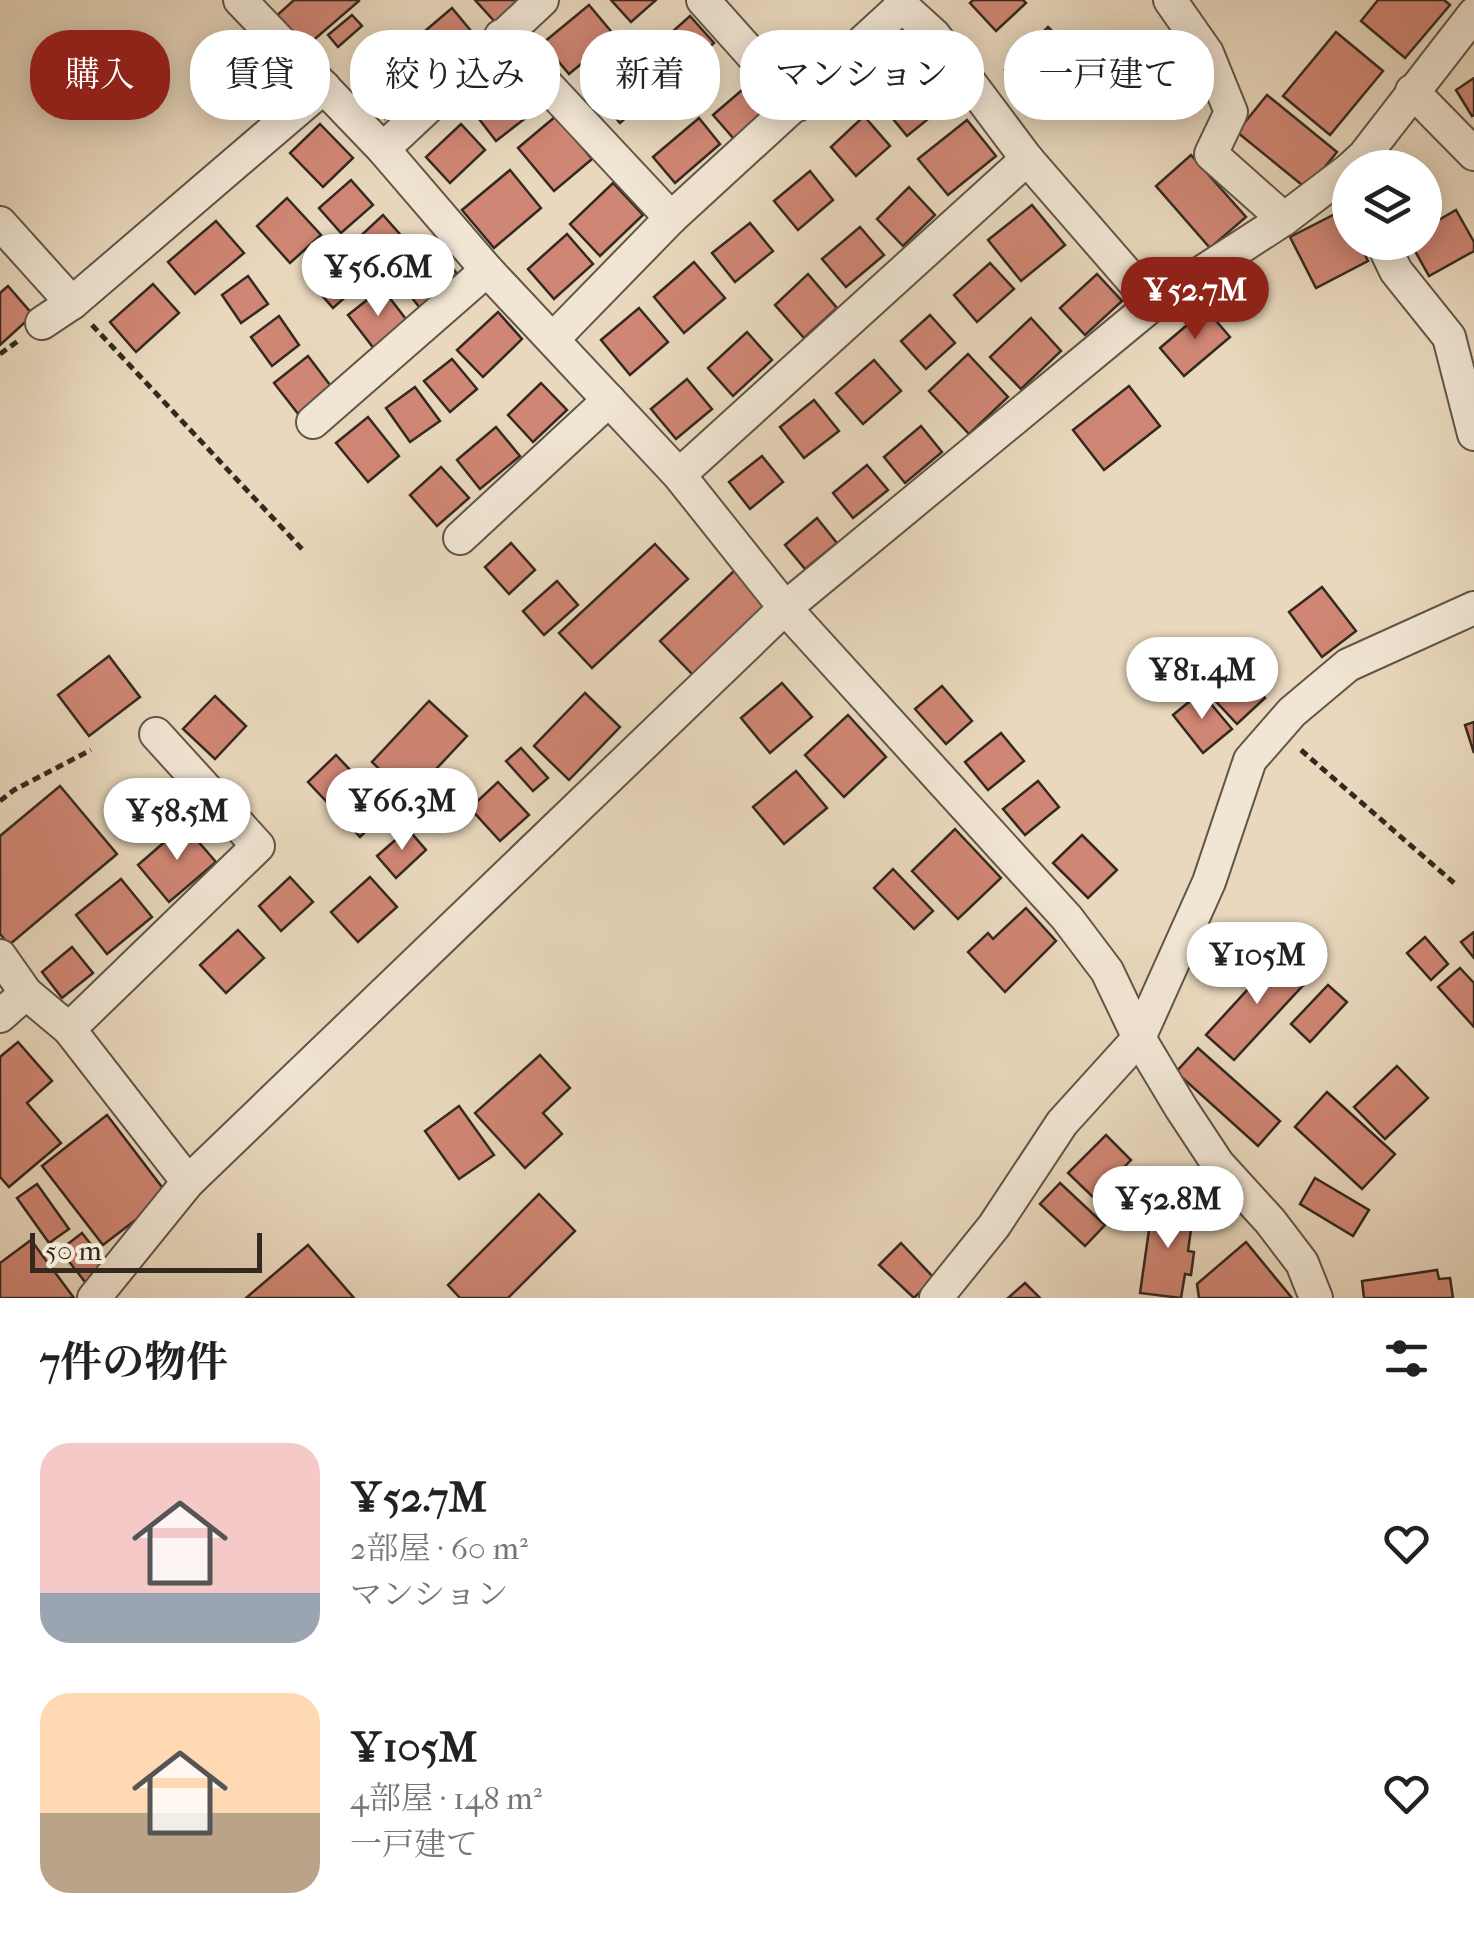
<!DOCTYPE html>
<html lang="ja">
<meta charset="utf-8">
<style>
:root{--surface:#fff;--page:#f6f6f6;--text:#222;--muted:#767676;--accent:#8f2418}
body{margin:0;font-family:"IM FELL French Canon","Noto Serif JP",serif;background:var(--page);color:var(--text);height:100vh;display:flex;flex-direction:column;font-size:38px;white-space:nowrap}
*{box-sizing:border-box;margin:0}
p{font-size:32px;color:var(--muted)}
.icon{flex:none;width:55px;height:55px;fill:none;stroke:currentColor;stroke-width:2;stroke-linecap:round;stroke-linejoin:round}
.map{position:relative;height:1298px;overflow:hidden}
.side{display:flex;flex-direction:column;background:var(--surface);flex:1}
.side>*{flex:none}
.banner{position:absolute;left:30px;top:30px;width:1415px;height:90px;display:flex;gap:20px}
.tools{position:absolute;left:1332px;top:150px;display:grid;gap:20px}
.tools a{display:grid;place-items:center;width:110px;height:110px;border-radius:50%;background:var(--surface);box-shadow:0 5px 25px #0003;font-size:50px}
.scale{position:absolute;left:30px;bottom:25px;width:232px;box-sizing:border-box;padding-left:10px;border:5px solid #342920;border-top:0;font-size:28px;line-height:35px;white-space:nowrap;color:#342920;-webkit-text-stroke:8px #f1e6d4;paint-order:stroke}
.price{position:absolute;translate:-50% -85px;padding:0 22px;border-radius:35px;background:#fff;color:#222;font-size:32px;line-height:65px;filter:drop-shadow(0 2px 5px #0008)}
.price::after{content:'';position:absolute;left:50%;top:60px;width:30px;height:22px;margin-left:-15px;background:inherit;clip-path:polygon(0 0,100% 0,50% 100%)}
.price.active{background:var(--accent);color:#fff}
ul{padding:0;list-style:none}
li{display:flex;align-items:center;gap:30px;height:250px;padding:0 40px}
li span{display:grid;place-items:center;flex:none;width:280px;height:200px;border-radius:30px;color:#555}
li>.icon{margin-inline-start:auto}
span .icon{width:120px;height:120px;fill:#fffc;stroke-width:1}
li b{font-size:42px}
h2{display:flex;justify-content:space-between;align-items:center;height:120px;padding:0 40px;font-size:42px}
.pill{padding:0 35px;border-radius:40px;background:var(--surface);box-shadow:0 5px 25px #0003;font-size:35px;line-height:90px}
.pill.active{background:var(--accent);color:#fff}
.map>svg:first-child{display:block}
</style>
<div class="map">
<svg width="1474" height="1298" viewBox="0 0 1474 1298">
<rect width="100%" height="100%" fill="#e9d8bd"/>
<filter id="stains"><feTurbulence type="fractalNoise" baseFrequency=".002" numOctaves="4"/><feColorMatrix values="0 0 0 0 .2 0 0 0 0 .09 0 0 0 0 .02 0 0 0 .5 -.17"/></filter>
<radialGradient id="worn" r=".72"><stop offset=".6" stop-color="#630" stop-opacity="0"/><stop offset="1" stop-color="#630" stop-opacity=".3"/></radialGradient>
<g fill="#d08674" stroke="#342920" stroke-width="2.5">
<polygon points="294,0 358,0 359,1 302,50 274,18"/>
<polygon points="475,0 519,0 495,22"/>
<polygon points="611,0 656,0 631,22"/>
<polygon points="973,0 1023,0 1026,3 996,31 970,3"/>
<polygon points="1378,0 1444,0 1450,5 1405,58 1361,21"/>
<polygon points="589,5 615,36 569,74 543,43"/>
<polygon points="452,8 477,38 444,67 418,37"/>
<polygon points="352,15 362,26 338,47 328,35"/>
<polygon points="690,16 714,43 678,75 654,48"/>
<polygon points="1048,27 1080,59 1036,102 1005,70"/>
<polygon points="1336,32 1383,71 1330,135 1283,96"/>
<polygon points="917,53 954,98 907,136 870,91"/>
<polygon points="638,55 664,83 620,123 595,94"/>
<polygon points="399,56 424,85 385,119 360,90"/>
<polygon points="502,74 532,113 496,141 466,102"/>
<polygon points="1474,78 1474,115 1472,116 1456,90"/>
<polygon points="749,84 769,108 734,139 713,115"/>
<polygon points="1267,95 1337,152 1307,189 1237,132"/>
<polygon points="556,116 592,159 554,191 518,148"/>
<polygon points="864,116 890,146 856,176 831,147"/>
<polygon points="699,118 720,144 675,183 653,157"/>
<polygon points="967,120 996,156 948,195 918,159"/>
<polygon points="320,124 353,158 323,187 290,153"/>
<polygon points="461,124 485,150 450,183 426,157"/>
<polygon points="1191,155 1246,217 1210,248 1156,186"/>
<polygon points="510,170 541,208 494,248 462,210"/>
<polygon points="810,171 833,200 798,230 774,201"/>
<polygon points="351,180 373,205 341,233 319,208"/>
<polygon points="613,183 643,215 600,256 570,224"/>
<polygon points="909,187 935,215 903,246 877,219"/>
<polygon points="287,198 321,235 290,263 257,226"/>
<polygon points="1032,205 1065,245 1021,281 988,240"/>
<polygon points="1343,210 1350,225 1350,242 1359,242 1368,261 1316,288 1290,237"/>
<polygon points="1456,210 1474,242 1474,251 1429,276 1410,242 1425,242 1425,228"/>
<polygon points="383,215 405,240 375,267 353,243"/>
<polygon points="216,221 244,253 195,294 168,262"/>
<polygon points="750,223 773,251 735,282 712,253"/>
<polygon points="860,227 884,255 846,287 822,259"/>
<polygon points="567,234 593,264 554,299 528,269"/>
<polygon points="430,241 459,276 420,308 392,273"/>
<polygon points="346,255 367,278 333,308 313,285"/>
<polygon points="694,262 725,298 684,333 654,297"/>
<polygon points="990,263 1014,289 977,322 954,295"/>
<polygon points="808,274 837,308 804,338 775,305"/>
<polygon points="1097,274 1122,301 1085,335 1060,308"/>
<polygon points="248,276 268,304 241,323 222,295"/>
<polygon points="153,284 179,313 136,352 110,322"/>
<polygon points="8,286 33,315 0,345 0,293"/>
<polygon points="382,288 409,323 375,350 348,315"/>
<polygon points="639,308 668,342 630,375 601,340"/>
<polygon points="1206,309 1230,337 1184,376 1160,348"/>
<polygon points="498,312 522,339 483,377 457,350"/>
<polygon points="930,315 955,343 926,369 901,341"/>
<polygon points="279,316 299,345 272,366 251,337"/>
<polygon points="1031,318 1061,351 1021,389 990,357"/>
<polygon points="747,332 772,360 733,396 708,368"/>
<polygon points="968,354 1008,397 969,434 929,391"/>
<polygon points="308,356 333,389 299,415 274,383"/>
<polygon points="452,359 477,389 450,412 424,381"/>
<polygon points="874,360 901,391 863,424 836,393"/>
<polygon points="687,379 712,409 676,439 651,409"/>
<polygon points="541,383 567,410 533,442 508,415"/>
<polygon points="1129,386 1160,426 1104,470 1073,430"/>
<polygon points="415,387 440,421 410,442 386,408"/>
<polygon points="814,400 839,431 804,458 780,427"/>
<polygon points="368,417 399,456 368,482 336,443"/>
<polygon points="921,426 942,452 905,483 884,457"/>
<polygon points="496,427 520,456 480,489 457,460"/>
<polygon points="762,456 783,482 750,509 729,482"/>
<polygon points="867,465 888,490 853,518 833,493"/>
<polygon points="441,467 469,498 437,526 410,495"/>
<polygon points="817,518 837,543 805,569 785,545"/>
<polygon points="511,543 535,570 509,594 485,567"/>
<polygon points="655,544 688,579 592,668 559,633"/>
<polygon points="734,571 769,608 696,678 660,641"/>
<polygon points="557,581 578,605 544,635 523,611"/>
<polygon points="1322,587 1356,631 1322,657 1289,612"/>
<polygon points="109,656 140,697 89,736 58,695"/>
<polygon points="1237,668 1265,698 1237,724 1209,694"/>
<polygon points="782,683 812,717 770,753 741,718"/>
<polygon points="942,686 972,721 946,744 915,709"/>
<polygon points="1201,692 1232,729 1203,753 1173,715"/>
<polygon points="585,693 620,727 569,780 534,746"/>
<polygon points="215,696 246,726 215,759 183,729"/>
<polygon points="429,701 467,736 409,798 372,762"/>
<polygon points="848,715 886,757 844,797 805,755"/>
<polygon points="1474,722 1474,753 1465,725"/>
<polygon points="1001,733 1024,761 988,790 965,762"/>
<polygon points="521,748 548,778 533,791 506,761"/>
<polygon points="336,755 388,810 360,837 308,782"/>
<polygon points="796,771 827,808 784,844 753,807"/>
<polygon points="1038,781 1059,807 1025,835 1003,809"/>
<polygon points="498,782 529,815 500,841 470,808"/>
<polygon points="60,786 117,854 9,945 0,934 0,836"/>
<polygon points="184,825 216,862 169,902 138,865"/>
<polygon points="408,829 426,850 396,878 377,856"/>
<polygon points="955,829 1001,878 958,919 912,871"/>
<polygon points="1082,835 1117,870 1088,898 1053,863"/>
<polygon points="893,869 933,911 914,929 874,888"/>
<polygon points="290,877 313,902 281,931 259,906"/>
<polygon points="370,877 397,907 358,942 331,912"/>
<polygon points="121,879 152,917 107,954 76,915"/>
<polygon points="1026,908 1056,941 1005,992 968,952 988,933 993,939"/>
<polygon points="238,930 264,958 226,993 200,965"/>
<polygon points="1474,932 1474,958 1461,942"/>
<polygon points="1425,937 1448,964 1431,980 1407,953"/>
<polygon points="72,947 93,973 62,998 42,972"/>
<polygon points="1280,954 1308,980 1234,1060 1206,1035"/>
<polygon points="1460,968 1474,983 1474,1027 1438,987"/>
<polygon points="1328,985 1347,1002 1310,1042 1291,1024"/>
<polygon points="18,1042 52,1081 27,1103 61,1143 9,1187 0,1177 0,1057"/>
<polygon points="1198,1048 1280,1121 1258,1146 1176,1072"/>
<polygon points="540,1055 570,1088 543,1113 562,1134 525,1168 475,1113"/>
<polygon points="1397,1066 1428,1098 1385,1139 1354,1107"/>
<polygon points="1327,1092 1395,1154 1362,1189 1295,1127"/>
<polygon points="459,1106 494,1155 459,1179 425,1131"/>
<polygon points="107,1115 168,1195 103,1245 42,1166"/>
<polygon points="1106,1135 1131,1160 1094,1198 1068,1173"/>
<polygon points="1315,1178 1369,1210 1353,1236 1300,1204"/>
<polygon points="1060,1183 1105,1225 1085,1246 1040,1204"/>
<polygon points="37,1184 69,1229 49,1243 17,1198"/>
<polygon points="539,1194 575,1231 508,1298 460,1298 448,1285"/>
<polygon points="1153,1202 1194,1208 1188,1251 1194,1252 1191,1275 1185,1274 1181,1298 1140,1293"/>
<polygon points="82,1233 111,1270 89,1287 60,1250"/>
<polygon points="31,1240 74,1298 0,1298 0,1263"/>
<polygon points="1246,1242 1292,1298 1199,1298 1197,1284"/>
<polygon points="901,1243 934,1278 914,1298 879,1265"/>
<polygon points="308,1245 354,1298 246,1298"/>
<polygon points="1437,1270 1439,1279 1450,1278 1453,1298 1364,1298 1362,1281"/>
<polygon points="1025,1283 1040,1298 1008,1298"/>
</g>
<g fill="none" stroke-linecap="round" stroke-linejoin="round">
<g stroke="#615547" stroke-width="36">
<g id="street">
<polyline points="240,0 383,149 487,270 679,475 785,608 1067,918 1107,971 1139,1038 1181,1108 1218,1164 1270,1221 1302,1263 1316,1298"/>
<polyline points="703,0 797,105"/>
<polyline points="900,0 902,6 934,35 1027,159 1153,304"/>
<polyline points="1170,0 1207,53 1231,112 1211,154 1284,219"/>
<polyline points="501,36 671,218"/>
<polyline points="1412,91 1474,154"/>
<polyline points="383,149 542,0"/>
<polyline points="1351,168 1364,156 1474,14"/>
<polyline points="0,223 72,303"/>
<polyline points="1382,242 1396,271 1449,337 1474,434"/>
<polyline points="42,323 72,303 324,87"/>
<polyline points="553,339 671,218 902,6"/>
<polyline points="313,422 487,270"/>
<polyline points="679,475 1027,159"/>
<polyline points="460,538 609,400"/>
<polyline points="0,956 26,993 69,1029 188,1182"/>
<polyline points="0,1016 26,993"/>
<polyline points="69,1029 258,846 156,734"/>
<polyline points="94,1298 188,1182 785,608 1153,304 1284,219 1350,169"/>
<polyline points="936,1298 994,1226 1062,1123 1139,1038 1209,882 1250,760 1292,712 1348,665 1474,608"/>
</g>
</g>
<g stroke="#342920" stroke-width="5" stroke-dasharray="8 5" stroke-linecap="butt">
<polyline points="92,325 302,549"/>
<polyline points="0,354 18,341"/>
<polyline points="1301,750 1454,883"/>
<polyline points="0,801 14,790 91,750"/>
</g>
<use href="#street" stroke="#f1e6d4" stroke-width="32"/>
</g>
<rect width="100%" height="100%" filter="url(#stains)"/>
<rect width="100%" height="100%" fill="url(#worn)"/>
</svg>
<div class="tools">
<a><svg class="icon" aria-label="layers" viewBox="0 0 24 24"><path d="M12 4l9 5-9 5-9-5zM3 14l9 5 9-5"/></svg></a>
</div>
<div class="scale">50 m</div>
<b class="price" style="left:378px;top:319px">¥56.6M</b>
<b class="price active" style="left:1195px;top:342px">¥52.7M</b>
<b class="price" style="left:1202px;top:722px">¥81.4M</b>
<b class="price" style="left:402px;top:853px">¥66.3M</b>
<b class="price" style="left:177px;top:863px">¥58.5M</b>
<b class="price" style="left:1257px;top:1007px">¥105M</b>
<b class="price" style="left:1168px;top:1251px">¥52.8M</b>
<div class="banner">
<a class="pill active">購入</a>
<a class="pill">賃貸</a>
<a class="pill">絞り込み</a>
<a class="pill">新着</a>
<a class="pill">マンション</a>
<a class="pill">一戸建て</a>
</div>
</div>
<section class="side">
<h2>7件の物件<svg class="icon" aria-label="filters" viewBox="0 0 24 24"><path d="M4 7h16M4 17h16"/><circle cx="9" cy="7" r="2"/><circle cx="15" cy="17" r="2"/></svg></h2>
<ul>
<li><span style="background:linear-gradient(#f6c9c9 75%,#9aa5b1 0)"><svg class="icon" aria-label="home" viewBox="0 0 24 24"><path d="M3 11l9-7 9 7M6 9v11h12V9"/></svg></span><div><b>¥52.7M</b><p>2部屋 · 60 m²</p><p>マンション</p></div><svg class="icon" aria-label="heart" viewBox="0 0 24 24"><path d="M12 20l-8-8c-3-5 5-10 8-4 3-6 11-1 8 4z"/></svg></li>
<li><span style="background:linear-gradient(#ffd9b3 60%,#b9a48a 0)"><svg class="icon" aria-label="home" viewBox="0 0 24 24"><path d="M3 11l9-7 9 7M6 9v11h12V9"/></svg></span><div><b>¥105M</b><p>4部屋 · 148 m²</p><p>一戸建て</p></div><svg class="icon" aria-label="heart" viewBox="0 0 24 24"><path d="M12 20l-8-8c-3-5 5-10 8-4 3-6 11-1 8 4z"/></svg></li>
</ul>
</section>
